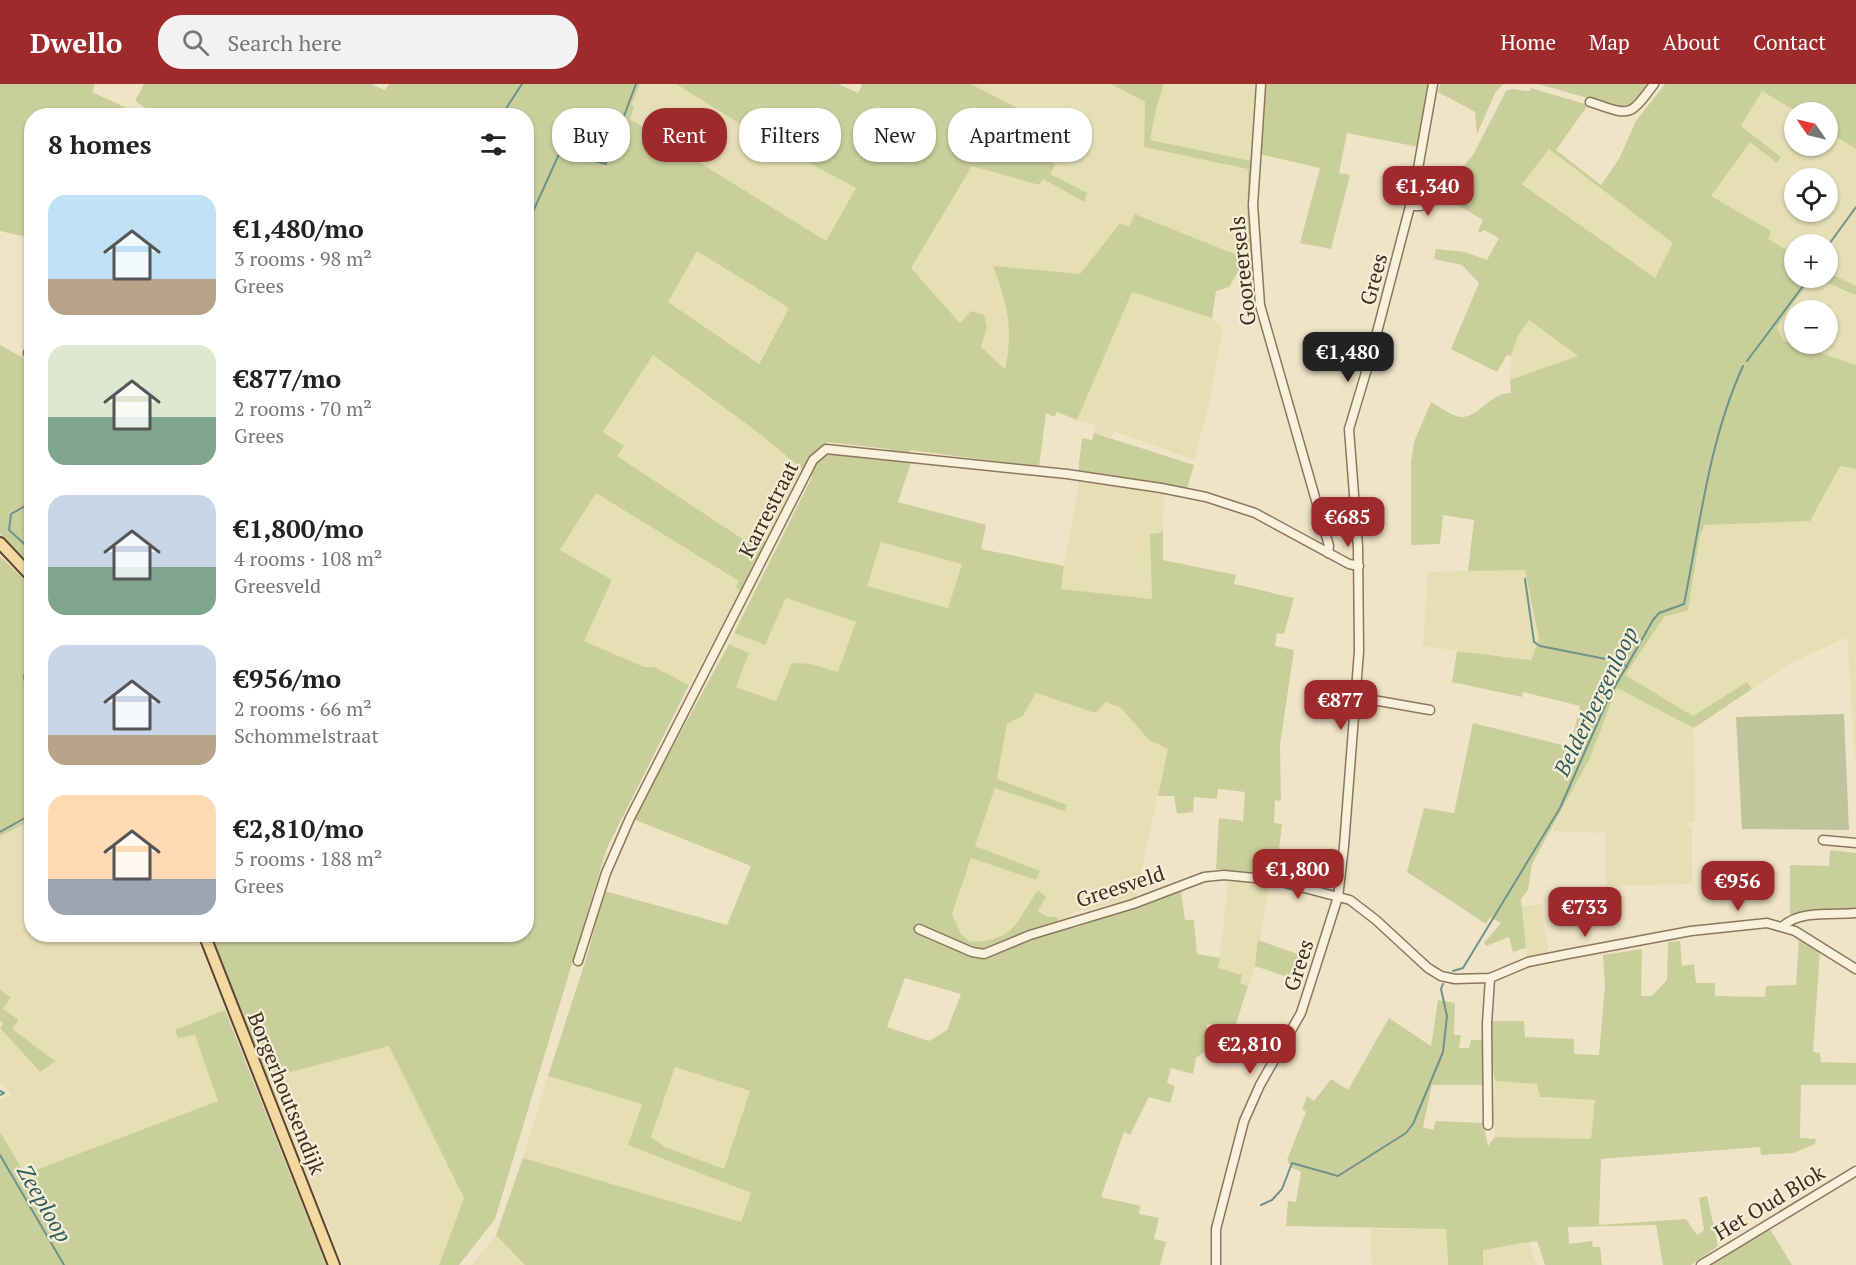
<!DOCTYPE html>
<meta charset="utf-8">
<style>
:root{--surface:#fff;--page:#f2f2f2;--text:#222;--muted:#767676;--accent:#9e2a2b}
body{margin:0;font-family:"PT Serif",serif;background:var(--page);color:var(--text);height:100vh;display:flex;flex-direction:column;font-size:22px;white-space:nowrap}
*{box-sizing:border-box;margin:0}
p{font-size:20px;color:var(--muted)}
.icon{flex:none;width:33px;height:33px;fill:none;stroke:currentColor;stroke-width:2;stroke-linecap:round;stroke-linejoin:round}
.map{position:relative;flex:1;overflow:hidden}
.sheet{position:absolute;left:24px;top:24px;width:510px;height:834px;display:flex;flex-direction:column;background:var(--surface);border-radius:24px;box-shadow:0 2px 4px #0004}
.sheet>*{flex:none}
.banner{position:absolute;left:552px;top:24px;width:570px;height:54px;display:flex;gap:12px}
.needle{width:39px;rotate:304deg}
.tools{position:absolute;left:1784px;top:18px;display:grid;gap:12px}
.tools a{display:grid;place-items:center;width:54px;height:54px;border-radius:50%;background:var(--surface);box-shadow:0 2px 4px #0004;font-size:30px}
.price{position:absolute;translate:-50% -51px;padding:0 14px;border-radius:12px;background:var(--accent);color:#fff;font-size:20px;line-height:39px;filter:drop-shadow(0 2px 3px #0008)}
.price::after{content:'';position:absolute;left:50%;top:36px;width:18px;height:14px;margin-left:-9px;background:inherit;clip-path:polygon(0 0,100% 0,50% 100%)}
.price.active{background:#222;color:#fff}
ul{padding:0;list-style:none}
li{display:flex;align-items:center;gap:18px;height:150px;padding:0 24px}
li span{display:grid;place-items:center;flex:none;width:168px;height:120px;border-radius:18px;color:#555}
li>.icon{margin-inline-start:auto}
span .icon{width:72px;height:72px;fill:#fffc;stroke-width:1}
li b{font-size:26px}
h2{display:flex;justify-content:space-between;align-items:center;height:72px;padding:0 24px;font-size:26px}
.tag{padding:0 21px;border-radius:24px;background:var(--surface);box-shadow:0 2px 4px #0004;font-size:21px;line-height:54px}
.tag.active{background:var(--accent);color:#fff}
header{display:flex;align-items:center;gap:36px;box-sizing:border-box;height:84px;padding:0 30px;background:var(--accent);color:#fff}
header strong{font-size:28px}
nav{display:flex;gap:33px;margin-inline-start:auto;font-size:21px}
.search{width:420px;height:54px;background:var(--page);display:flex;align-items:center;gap:15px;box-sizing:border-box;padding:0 21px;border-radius:24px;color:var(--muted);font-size:22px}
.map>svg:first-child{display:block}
</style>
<header>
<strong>Dwello</strong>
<div class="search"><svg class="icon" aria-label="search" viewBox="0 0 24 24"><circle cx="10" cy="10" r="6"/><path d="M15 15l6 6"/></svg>Search here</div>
<nav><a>Home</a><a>Map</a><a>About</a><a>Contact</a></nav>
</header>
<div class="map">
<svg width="1856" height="1181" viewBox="0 0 1856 1181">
<rect width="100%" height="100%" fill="#f0e4c8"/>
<g fill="#e6deb5" fill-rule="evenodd">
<polygon points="640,0 676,0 765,55 856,104 826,157 630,35 634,23 631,21"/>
<polygon points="971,0 1111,0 1145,18 1144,63 1248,84 1247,175 1136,130 1129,143 1120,139 1080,190 993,183 1008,221 1010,253 1006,285 981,263 987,243 960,239 911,184 972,82 1038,101 1043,95 1084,118 1087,109 1049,90 1052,78 1066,49"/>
<polygon points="1164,0 1259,0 1252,77 1150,56 1157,21"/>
<path d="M1762,7L1797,28H1794V62H1827V47L1856,65V202L1827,188V160H1794V170L1767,155L1771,148L1710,112L1750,57L1777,78L1781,73L1741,42ZM1794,94H1827V128H1794Z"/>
<polygon points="1549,65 1674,159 1654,194 1522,99"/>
<polygon points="697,167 789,224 758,280 668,218"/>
<path d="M1817,197L1856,211V282L1784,257L1777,244L1799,210ZM1794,226H1827V260H1794Z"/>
<polygon points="1132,208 1212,234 1223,244 1209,320 1194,376 1114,347 1111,353 1094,349 1096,342 1077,336"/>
<polygon points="1529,236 1579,272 1510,296 1511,272 1518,252"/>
<polygon points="653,271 760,350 804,386 767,458 756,463 617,372 603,348"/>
<polygon points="1840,382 1856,385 1856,686 1847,553 1787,581 1752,605 1747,598 1693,632 1624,591 1664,533 1688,525 1700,451 1705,441 1810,437"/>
<polygon points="1079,398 1164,408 1163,448 1150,450 1152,515 1060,505"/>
<polygon points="596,409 739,497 742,507 689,601 654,583 644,584 584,557 612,496 560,467"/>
<polygon points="881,458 962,480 949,524 867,502"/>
<polygon points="1525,485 1539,555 1531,576 1423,562 1428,488"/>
<polygon points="786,514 856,538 838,589 811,580 776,617 736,603 749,569 729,560 734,549 765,561"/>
<polygon points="1617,604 1694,644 1695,738 1686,738 1692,746 1692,800 1606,802 1605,749 1552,747 1589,676"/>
<polygon points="1036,609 1095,629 1106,618 1121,624 1149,656 1168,665 1135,815 1071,829 1072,841 1063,845 1029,818 1011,848 1001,854 970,859 961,850 952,830 971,774 1036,796 1039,787 975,762 995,704 1063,727 1067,721 997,695 1007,640 1023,632"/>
<polygon points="31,737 32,850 196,851 225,926 175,946 195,951 219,1017 25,1090 0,1048 0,1016 12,1010 0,999 0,944 39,988 11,945 3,925 11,913 0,906 0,752"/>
<polygon points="1229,795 1269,799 1255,882 1248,902 1240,899 1241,891 1218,884"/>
<polygon points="1541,820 1548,867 1545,871 1527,874 1521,823"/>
<polygon points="389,961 464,1114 439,1181 343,1181 268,994"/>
<polygon points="675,983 750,1007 724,1085 665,1063 651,1053"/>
<polygon points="548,992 642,1020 628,1061 751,1109 741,1139 523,1074"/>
<polygon points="1495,997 1538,1000 1540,1014 1595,1016 1591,1055 1495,1053 1493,1031"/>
<polygon points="1370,1145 1446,1145 1448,1181 1372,1181"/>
<polygon points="496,1151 525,1181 472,1181"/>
<polygon points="1529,1159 1537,1181 1483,1181 1482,1166"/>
</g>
<g fill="#c9cf9b" fill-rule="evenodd">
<polygon points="0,0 95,0 92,8 142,31 144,27 151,31 32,32 31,154 0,147"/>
<path d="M144,0H371L385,6L389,0H640L631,21L634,22L630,35L826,157L856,104L765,55L676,0H839L858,9L862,0H971L1066,49L1052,77L1055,81L1050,90L1087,109L1084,118L1043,95L1039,101L972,82L911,184L960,239L971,227L984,231L987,243L981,263L1005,285C1014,245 1007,219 993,182L1080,190L1120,139L1129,143L1135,130L1247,175L1248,85L1144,63L1145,18L1111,0H1164L1157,21L1150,56L1252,77L1250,124L1252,196L1237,190L1229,203L1216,207L1212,234L1132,208L1077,336L1057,328L1054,333L1046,329L1039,383L910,366L911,378L898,418L986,441L981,465L1064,482L1061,505L1152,515L1150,450L1163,448V476L1236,491L1234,500L1294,514L1284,550L1277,549L1275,562L1294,566L1280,661L1281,717L1275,716L1274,739L1282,740L1276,791L1216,785L1219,734L1243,737L1245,708L1218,705L1217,715L1194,713L1193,728L1177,730L1174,712H1158L1168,665L1149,656L1121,624L1106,618L1095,629L1036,609L1023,632L1007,640L997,695L1067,721L1064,727L995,704L975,762L1040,787L1036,796L971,774L952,830L961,850L970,858C1018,856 1013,840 1038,806L1046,813L1038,827L1048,833H1057L1059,842L1072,841L1075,844L1181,806L1185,836H1194L1197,870L1220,874L1218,884L1242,891L1240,899L1248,902L1234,946L1207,940L1204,968L1196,974L1193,990L1171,984L1167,999L1175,1002L1170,1019L1149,1013L1130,1051L1124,1048L1101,1113L1140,1122L1139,1130L1159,1134L1154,1155L1166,1158L1160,1181H525L496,1151L523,1074L741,1138L751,1109L628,1061L642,1020L548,992L587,872L605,807L727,841L751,782L633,735L729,560L749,569L736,603L776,617L792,579L811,580L838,588L856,538L786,514L765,561L734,549L812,393L760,350L653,271L603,348L624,362L617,372L755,463L760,455L767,458L742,507L736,503L739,497L596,409L560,466L612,496L584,557L644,583H654L689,601L607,764L495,1135L459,1181H439L464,1114L389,962L268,994L211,851L526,850V32H158L135,17ZM697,167L789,224L759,280L668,218ZM826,358L889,365L890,372L834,367ZM881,458L962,480L948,524L867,502ZM905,894L961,910L947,946L929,957L887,943ZM675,983L750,1007L724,1085L665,1063L651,1053Z"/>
<polygon points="1265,0 1431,0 1419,63 1347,49 1339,89 1350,91 1331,165 1300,159 1320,84 1259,70"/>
<polygon points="1440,0 1503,0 1495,9 1477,50 1475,28 1438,8"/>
<polygon points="1538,0 1651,0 1641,13 1626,25"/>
<path d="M1665,0H1856V65L1827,47V28H1797L1762,7L1741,42L1781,73L1777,79L1750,58L1711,112L1771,147L1768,155L1794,170V194H1827V188L1856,202V211C1845,207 1827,197 1816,198C1803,199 1784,233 1777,244L1784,257L1856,281V385L1840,382L1810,437L1705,441L1700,451L1688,526L1664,533L1625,591L1693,632L1747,598L1752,605L1694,644L1617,604L1589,676L1532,780L1528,806L1521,815L1526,864L1513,868L1509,853L1486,862L1484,859L1501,839L1490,833L1486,840L1407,788L1424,724L1454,729L1473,639L1570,663L1580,622L1523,608L1522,613L1452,598L1457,567L1531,576L1539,555L1525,486L1468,487L1474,436L1443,431L1440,460L1411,461V378L1414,358L1431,318C1439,322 1447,329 1456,332C1476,339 1490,307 1511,309L1510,296L1578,272L1529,236L1518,252L1511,272L1507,271L1497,288L1451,265L1479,199L1462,181L1434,175L1436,165L1465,168L1487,176L1499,154L1484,146L1480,149L1478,147L1483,136L1439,110L1473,71L1506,7L1511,5L1529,7L1531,4L1588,21L1556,66L1601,101L1619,75L1636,37ZM1549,65L1673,159L1655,194L1522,100Z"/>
<polygon points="0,261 31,278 31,484 0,450"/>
<polygon points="1094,349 1194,381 1187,405 1078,389 1082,354 1092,356"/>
<polygon points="0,472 32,503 31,574 26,599 32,626 31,737 0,752"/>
<polygon points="1830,766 1856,769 1856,824 1790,830 1790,781 1829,782"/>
<polygon points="1799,855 1820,866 1813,968 1820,969 1821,978 1856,979 1856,1001 1801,1001 1800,1054 1816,1055 1815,1060 1793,1069 1761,1071 1760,1063 1601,1075 1599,1141 1686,1135 1697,1151 1704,1146 1699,1114 1707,1112 1718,1162 1691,1181 1663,1181 1656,1141 1568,1143 1569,1160 1592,1157 1593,1163 1600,1163 1602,1181 1545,1181 1537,1157 1483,1166 1483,1181 1448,1181 1446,1145 1286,1142 1288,1117 1296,1118 1301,1088 1291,1083 1287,1076 1306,1028 1302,1025 1307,1012 1314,1017 1331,995 1348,1006 1389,934 1431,962 1438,916 1455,919 1454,951 1461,951 1459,964 1469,964 1471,956 1484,956 1484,1001 1432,1001 1423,1043 1433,1046 1436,1037 1483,1039 1488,1062 1495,1053 1591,1055 1595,1016 1540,1013 1537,1000 1495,997 1491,971 1491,937 1524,937 1525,953 1574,955 1574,970 1599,971 1605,902 1603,871 1642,865 1641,912 1652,912 1667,896 1668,858 1680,857 1682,882 1694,880 1696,899 1715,899 1715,912 1765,913 1766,902 1796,901"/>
<polygon points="1258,856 1306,873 1299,897 1255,882"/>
<polygon points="0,906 11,913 3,925 19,936 12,945 55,977 40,988 0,944 3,940 0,937"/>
<polygon points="225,926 326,1181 0,1181 0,1048 25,1090 218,1017 195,951 178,954 175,946"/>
<polygon points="1770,1145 1792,1181 1707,1181"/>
</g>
<polygon fill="#bfc49a" points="1844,630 1849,746 1742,745 1736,633"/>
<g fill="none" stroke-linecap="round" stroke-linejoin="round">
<g stroke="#6f938a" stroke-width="2">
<polyline points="501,32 522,0"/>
<polyline points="591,76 606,80 636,0"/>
<polyline points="526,143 560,68 564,64 581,71"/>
<polyline points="1827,163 1856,123"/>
<polyline points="1747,277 1809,194"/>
<polyline points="32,418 11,430 9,446 32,467"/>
<polyline points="1525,495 1534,558 1540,562 1621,578 1627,583"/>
<polyline points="32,563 24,593 32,631"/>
<polyline points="0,748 32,730"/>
<path d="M1453,887L1463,884L1560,724L1609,613L1653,536L1659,529L1684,520C1700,441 1709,356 1743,282"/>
<polyline points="0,1007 4,1009 0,1011"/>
<polyline points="0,1071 64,1181"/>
<polyline points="1261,1121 1272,1116 1282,1105 1292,1079 1338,1092 1406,1049 1413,1040 1443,968 1447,932 1441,905 1443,900"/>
</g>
<g stroke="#8d765c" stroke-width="11">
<g id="minor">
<polyline points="1261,0 1253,121 1260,221 1329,462 1328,469"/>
<path d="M1590,18C1630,31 1628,35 1654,0"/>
<polyline points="1410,122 1421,122 1436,108"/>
<polyline points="28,269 32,262"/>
<polyline points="1356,613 1430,626"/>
<polyline points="1823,756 1856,759"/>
<path d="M1783,842C1800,826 1834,831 1856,829"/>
<polyline points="919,845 972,868 984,870 1030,851 1133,820 1204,793 1224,791 1274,796 1350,816 1376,836 1428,884 1441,892 1455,895 1490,894 1528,878 1568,870 1691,847 1767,839 1795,847 1856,885"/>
<polyline points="578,877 606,789 630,734 813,376 826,365 1067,390 1161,404 1206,413 1255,429 1349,480 1359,482"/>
<polyline points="1488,1041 1487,940 1490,894"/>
<polyline points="1216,1181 1216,1145 1244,1037 1260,1001 1301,929 1338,813 1344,762 1359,567 1358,463 1349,345 1370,275 1414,107 1433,0"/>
<polyline points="1701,1181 1856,1087"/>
</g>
</g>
<g stroke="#5b4430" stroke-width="14">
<g id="major">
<polyline points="0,459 32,493"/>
<polyline points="204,850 334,1181"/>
</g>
</g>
<use href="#minor" stroke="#faf1dc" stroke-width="8"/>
<use href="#major" stroke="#f3d9a0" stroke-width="10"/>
</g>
<g text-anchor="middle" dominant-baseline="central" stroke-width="4.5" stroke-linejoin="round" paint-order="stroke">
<g font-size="21" fill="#3d2e20" stroke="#f7eed8">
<text transform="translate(1242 187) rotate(-96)">Gooreersels</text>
<text transform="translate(1373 195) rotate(-75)">Grees</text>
<text transform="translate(768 425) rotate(-63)">Karrestraat</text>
<text transform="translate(1120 802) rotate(-18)">Greesveld</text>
<text transform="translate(1298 881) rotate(-72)">Grees</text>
<text transform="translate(287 1009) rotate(68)">Borgerhoutsendijk</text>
<text transform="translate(1769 1118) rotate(-31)">Het Oud Blok</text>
</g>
<g font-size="22" font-style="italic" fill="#2f5d5a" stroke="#f7eed8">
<text transform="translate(1595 617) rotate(-64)">Belderbergenloop</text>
<text transform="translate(45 1119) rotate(60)">Zeeploop</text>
</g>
</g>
</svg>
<div class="tools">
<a><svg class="needle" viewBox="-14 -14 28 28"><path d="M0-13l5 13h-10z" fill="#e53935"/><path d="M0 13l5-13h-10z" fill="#767676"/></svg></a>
<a><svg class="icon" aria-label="locate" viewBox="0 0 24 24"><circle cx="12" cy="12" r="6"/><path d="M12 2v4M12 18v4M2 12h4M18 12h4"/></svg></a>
<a>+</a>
<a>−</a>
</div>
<b class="price" style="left:1428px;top:133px">€1,340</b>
<b class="price active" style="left:1348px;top:299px">€1,480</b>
<b class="price" style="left:1348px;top:464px">€685</b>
<b class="price" style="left:1341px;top:647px">€877</b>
<b class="price" style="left:1298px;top:816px">€1,800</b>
<b class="price" style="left:1738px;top:828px">€956</b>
<b class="price" style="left:1585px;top:854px">€733</b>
<b class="price" style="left:1250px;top:991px">€2,810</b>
<div class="banner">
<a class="tag">Buy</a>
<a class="tag active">Rent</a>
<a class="tag">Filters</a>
<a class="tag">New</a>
<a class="tag">Apartment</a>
</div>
<section class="sheet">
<h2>8 homes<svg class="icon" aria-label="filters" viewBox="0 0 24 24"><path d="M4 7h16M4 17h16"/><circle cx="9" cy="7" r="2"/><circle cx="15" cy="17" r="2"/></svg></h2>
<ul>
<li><span style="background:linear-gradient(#bfe0f5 70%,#b9a48a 0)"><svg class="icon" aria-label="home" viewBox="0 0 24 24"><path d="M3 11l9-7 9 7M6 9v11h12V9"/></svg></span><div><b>€1,480/mo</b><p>3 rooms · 98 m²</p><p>Grees</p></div></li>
<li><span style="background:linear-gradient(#dfe7d0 60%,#7fa58c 0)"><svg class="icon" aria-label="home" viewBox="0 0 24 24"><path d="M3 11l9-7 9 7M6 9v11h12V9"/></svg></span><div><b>€877/mo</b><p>2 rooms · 70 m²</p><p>Grees</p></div></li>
<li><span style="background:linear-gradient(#c9d6e8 60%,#7fa58c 0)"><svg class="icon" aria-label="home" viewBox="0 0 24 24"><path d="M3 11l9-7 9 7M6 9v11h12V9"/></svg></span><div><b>€1,800/mo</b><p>4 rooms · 108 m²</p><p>Greesveld</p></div></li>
<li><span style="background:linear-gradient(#c9d6e8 75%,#b9a48a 0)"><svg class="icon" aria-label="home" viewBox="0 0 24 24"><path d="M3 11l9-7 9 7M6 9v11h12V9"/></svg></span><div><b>€956/mo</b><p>2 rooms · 66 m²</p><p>Schommelstraat</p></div></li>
<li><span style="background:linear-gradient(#ffd9b3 70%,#9aa5b1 0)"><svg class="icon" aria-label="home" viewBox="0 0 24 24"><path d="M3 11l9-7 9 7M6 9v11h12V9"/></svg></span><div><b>€2,810/mo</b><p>5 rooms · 188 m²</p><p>Grees</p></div></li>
</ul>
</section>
</div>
